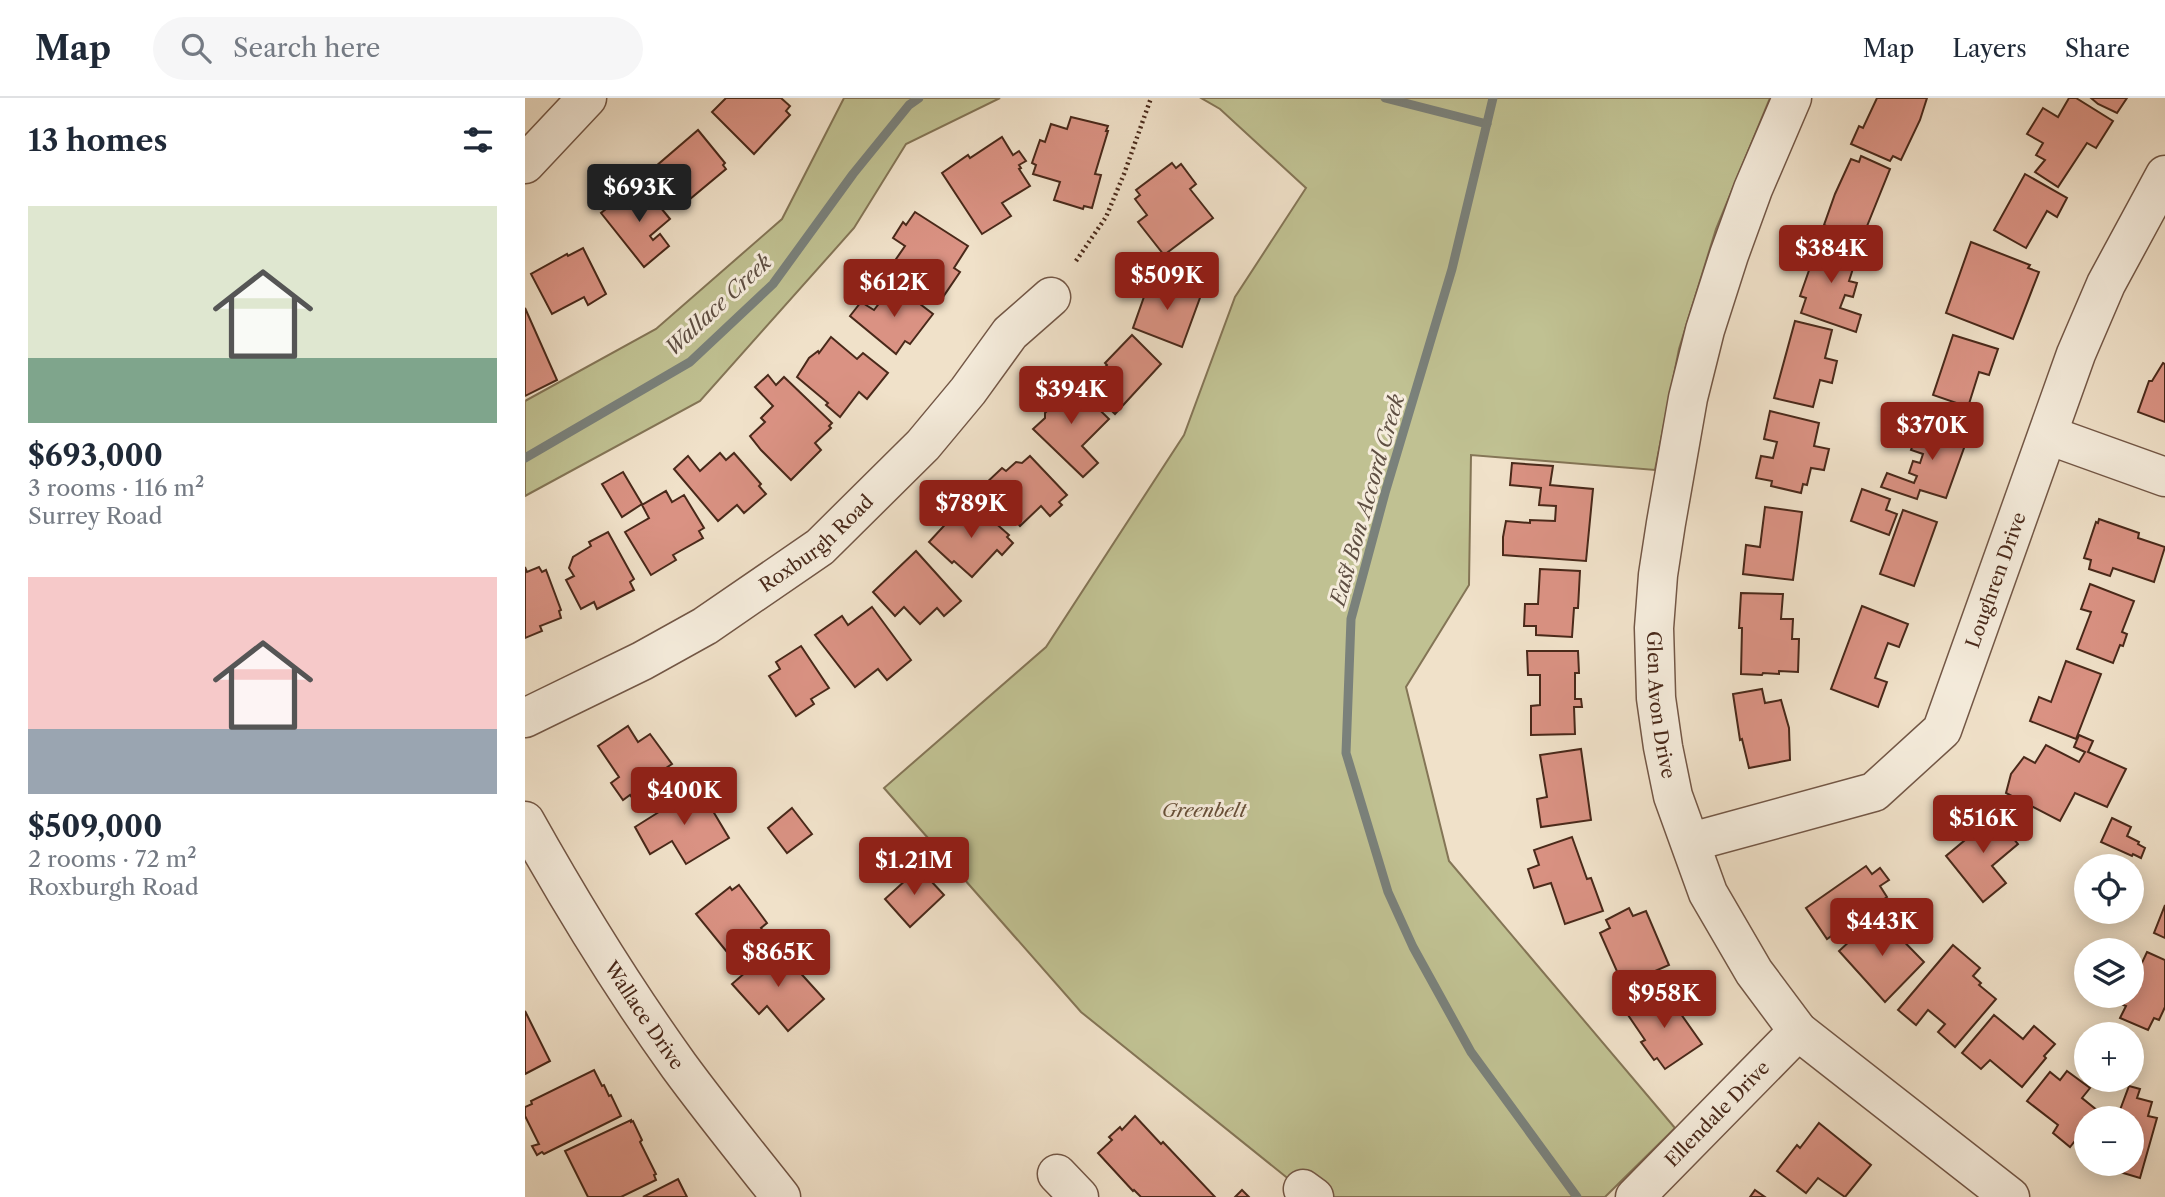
<!DOCTYPE html>
<meta charset="utf-8">
<style>
:root{--surface:#fff;--page:#f6f6f7;--text:#1f2937;--muted:#747a83;--line:#e0e1e3;--accent:#8f2418}
body{margin:0;font-family:"Libre Caslon Text",serif;background:var(--page);color:var(--text);height:100vh;display:flex;flex-direction:column;font-size:26px;white-space:nowrap}
*{box-sizing:border-box;margin:0}
p{font-size:23px;color:var(--muted)}
.icon{flex:none;width:38px;height:38px;fill:none;stroke:currentColor;stroke-width:2;stroke-linecap:round;stroke-linejoin:round}
.map{position:relative;flex:1;overflow:hidden}
.drawer{display:flex;flex-direction:column;background:var(--surface);width:525px}
.drawer>*{flex:none}
.fabs{position:absolute;left:1549px;top:756px;display:grid;gap:14px}
.fabs a{display:grid;place-items:center;width:70px;height:70px;border-radius:50%;background:var(--surface);box-shadow:0 4px 18px #0003;font-size:35px}
.price{position:absolute;translate:-50% -60px;padding:0 16px;border-radius:7px;background:var(--accent);color:#fff;font-size:23px;line-height:46px;filter:drop-shadow(0 2px 4px #0008)}
.price::after{content:'';position:absolute;left:50%;top:42px;width:21px;height:16px;margin-left:-10px;background:inherit;clip-path:polygon(0 0,100% 0,50% 100%)}
.price.current{background:#222;color:#fff}
ul{padding:0;list-style:none}
li{display:grid;align-content:center;gap:14px;height:371px;padding:0 28px}
li span{display:grid;place-items:center;height:217px;border-radius:0px;color:#555}
li>.icon{margin-inline-start:auto}
span .icon{width:126px;height:126px;fill:#fffc;stroke-width:1}
li b{font-size:30px}
h2{display:flex;justify-content:space-between;align-items:center;height:84px;padding:0 28px;font-size:30px}
header{display:flex;align-items:center;gap:42px;box-sizing:border-box;height:98px;padding:0 35px;background:var(--surface);border-bottom:2px solid var(--line)}
header strong{font-size:33px}
nav{display:flex;gap:38px;margin-inline-start:auto;font-size:24px}
.search{width:490px;height:63px;background:var(--page);display:flex;align-items:center;gap:18px;box-sizing:border-box;padding:0 24px;border-radius:38px;color:var(--muted);font-size:26px}
main{display:flex;flex:1;min-height:0}
.map>svg:first-child{display:block}
</style>
<header>
<strong>Map</strong>
<div class="search"><svg class="icon" aria-label="search" viewBox="0 0 24 24"><circle cx="10" cy="10" r="6"/><path d="M15 15l6 6"/></svg>Search here</div>
<nav><a>Map</a><a>Layers</a><a>Share</a></nav>
</header>
<main>
<section class="drawer">
<h2>13 homes<svg class="icon" aria-label="filters" viewBox="0 0 24 24"><path d="M4 7h16M4 17h16"/><circle cx="9" cy="7" r="2"/><circle cx="15" cy="17" r="2"/></svg></h2>
<ul>
<li><span style="background:linear-gradient(#dfe7d0 70%,#7fa58c 0)"><svg class="icon" aria-label="home" viewBox="0 0 24 24"><path d="M3 11l9-7 9 7M6 9v11h12V9"/></svg></span><div><b>$693,000</b><p>3 rooms · 116 m²</p><p>Surrey Road</p></div></li>
<li><span style="background:linear-gradient(#f6c9c9 70%,#9aa5b1 0)"><svg class="icon" aria-label="home" viewBox="0 0 24 24"><path d="M3 11l9-7 9 7M6 9v11h12V9"/></svg></span><div><b>$509,000</b><p>2 rooms · 72 m²</p><p>Roxburgh Road</p></div></li>
</ul>
</section>
<div class="map">
<svg width="1640" height="1099" viewBox="0 0 1640 1099">
<rect width="100%" height="100%" fill="#f0e1c9"/>
<filter id="stains"><feTurbulence type="fractalNoise" baseFrequency=".00286" numOctaves="4"/><feColorMatrix values="0 0 0 0 .2 0 0 0 0 .09 0 0 0 0 .02 0 0 0 .5 -.17"/></filter>
<radialGradient id="worn" r=".72"><stop offset=".6" stop-color="#630" stop-opacity="0"/><stop offset="1" stop-color="#630" stop-opacity=".3"/></radialGradient>
<g fill="#c0c192" stroke="#847556" stroke-width="2">
<polygon points="319,0 475,0 381,46 329,130 175,303 0,398 0,303 131,231 257,121"/>
<polygon points="676,0 1245,0 1191,131 1154,251 1130,372 946,357 944,487 881,589 924,763 1150,1030 1080,1099 786,1099 556,914 359,690 521,549 659,337 710,199 781,90 695,11"/>
</g>
<g fill="none" stroke-linecap="round" stroke-linejoin="round">
<g stroke="#7a817b" stroke-width="9">
<polyline points="860,0 962,26"/>
<polyline points="968,0 927,171 860,395 826,521 821,655 863,794 888,849 946,954 1052,1099"/>
<polyline points="0,360 165,264 248,186 328,76 384,7 394,0"/>
</g>
</g>
<g fill="#da9283" stroke="#49291a" stroke-width="2">
<polygon points="201,0 256,0 265,8 261,13 265,17 229,56 187,14"/>
<polygon points="1352,0 1402,0 1395,22 1376,62 1368,58 1365,63 1326,46 1334,28 1338,30"/>
<polygon points="1544,0 1551,0 1588,23 1571,50 1562,45 1533,89 1510,74 1520,62 1511,57 1518,45 1502,36 1518,10 1533,19"/>
<polygon points="1566,0 1602,0 1592,15 1573,6"/>
<polygon points="546,19 583,28 581,33 583,33 570,76 576,77 567,110 559,108 558,111 529,102 535,84 508,76 511,67 507,65 515,42 520,44 526,26 542,31"/>
<polygon points="173,32 200,65 198,67 201,71 159,106 130,69"/>
<polygon points="477,39 488,57 494,53 501,63 494,67 496,70 494,71 505,88 477,105 486,118 457,136 417,75 443,57 445,60"/>
<polygon points="1336,58 1365,71 1336,143 1299,127 1310,96 1326,61 1334,64"/>
<polygon points="647,65 651,70 656,66 671,86 665,91 688,120 639,157 613,124 622,117 610,101 615,97 611,92"/>
<polygon points="1500,76 1542,100 1532,119 1522,113 1501,150 1469,132"/>
<polygon points="117,87 145,121 125,138 128,142 135,136 144,148 119,169 76,115 96,99 98,102"/>
<polygon points="390,114 443,148 429,170 435,174 418,199 369,164 380,148 368,140 378,124 381,127"/>
<polygon points="1295,141 1307,146 1309,141 1331,148 1329,154 1333,155 1324,183 1332,185 1328,199 1320,197 1315,210 1336,217 1331,234 1276,215 1281,200 1275,198"/>
<polygon points="1446,144 1505,167 1503,170 1514,174 1488,241 1421,215"/>
<polygon points="58,150 81,196 63,207 59,199 27,216 6,176 42,156 43,158"/>
<polygon points="626,179 676,197 657,249 608,230"/>
<polygon points="369,186 408,216 385,246 380,243 371,256 325,218 336,204 349,212"/>
<polygon points="0,210 32,282 0,298"/>
<polygon points="1270,223 1307,232 1300,260 1312,263 1307,285 1295,282 1288,309 1249,300"/>
<polygon points="607,237 636,266 590,316 562,289 582,267 580,265"/>
<polygon points="1428,237 1473,251 1464,277 1454,274 1443,309 1408,297"/>
<polygon points="306,239 332,261 338,255 363,275 342,301 334,294 315,319 301,307 303,305 272,279 284,260 293,253 294,255"/>
<polygon points="1638,265 1640,266 1640,324 1613,314 1624,283 1627,283"/>
<polygon points="243,277 251,287 259,279 307,325 304,328 306,330 290,345 296,352 266,382 236,352 225,338 240,324 236,320 248,308 230,289"/>
<polygon points="543,281 584,321 557,348 573,365 558,379 508,331 520,320 520,315 526,309 520,303"/>
<polygon points="1245,313 1294,325 1289,348 1304,351 1299,372 1286,370 1282,387 1278,386 1276,395 1246,388 1247,383 1231,380 1236,358 1248,360 1252,344 1239,341"/>
<polygon points="1397,323 1409,327 1410,324 1444,336 1421,400 1395,392 1392,401 1356,389 1362,375 1389,385 1392,378 1384,375 1388,363 1395,365 1398,356 1386,352"/>
<polygon points="195,355 201,362 209,355 236,386 234,388 241,396 219,415 212,407 193,423 149,371 163,358 175,373"/>
<polygon points="505,358 542,397 534,404 537,407 525,418 516,408 495,428 458,388 477,370 481,373 491,364 497,365"/>
<polygon points="987,365 1028,368 1025,387 1068,391 1061,463 978,457 978,439 981,423 1005,425 1005,422 1030,423 1031,408 1014,407 1016,390 985,387"/>
<polygon points="98,374 117,406 97,419 77,386"/>
<polygon points="1337,391 1365,401 1361,412 1372,416 1364,437 1326,423"/>
<polygon points="141,393 147,404 159,397 179,430 174,433 178,440 148,457 151,462 126,477 100,434 124,420 117,407"/>
<polygon points="450,407 484,437 482,439 488,445 477,457 472,452 447,479 429,463 427,465 404,444 428,418 433,422"/>
<polygon points="1240,409 1277,414 1268,482 1218,476 1221,447 1235,449"/>
<polygon points="1378,412 1412,424 1389,488 1355,476"/>
<polygon points="1574,421 1614,435 1613,440 1640,449 1629,484 1588,470 1585,478 1564,471 1566,462 1559,460 1571,424 1573,425"/>
<polygon points="83,434 109,481 105,484 109,492 72,511 69,504 56,511 41,482 49,478 44,470 48,459 66,448 64,444"/>
<polygon points="391,453 436,503 419,518 412,510 395,526 379,509 370,518 348,494"/>
<polygon points="0,469 2,474 14,469 17,474 21,472 36,512 34,513 36,520 15,528 17,533 0,540"/>
<polygon points="1015,471 1055,473 1053,510 1049,510 1047,539 1011,537 1011,528 999,528 1000,506 1013,506"/>
<polygon points="1565,486 1609,503 1597,534 1602,536 1598,548 1595,547 1588,565 1552,551 1566,514 1556,511"/>
<polygon points="1216,495 1258,496 1256,521 1268,521 1267,541 1274,541 1273,574 1254,573 1254,576 1238,575 1237,577 1216,576 1217,530 1214,530"/>
<polygon points="1337,508 1383,526 1374,549 1363,545 1350,580 1362,584 1353,609 1306,591"/>
<polygon points="347,509 386,562 362,582 353,571 330,589 290,537 317,518 323,527"/>
<polygon points="276,548 304,590 286,601 289,606 271,618 244,578 255,571 251,564"/>
<polygon points="1002,553 1053,553 1054,575 1050,575 1050,601 1056,601 1057,609 1049,609 1050,636 1006,637 1006,608 1015,607 1015,577 1003,577"/>
<polygon points="1541,563 1576,576 1551,641 1505,623 1514,599 1526,604"/>
<polygon points="1237,591 1240,605 1256,602 1264,630 1265,662 1224,670 1217,641 1215,642 1208,596"/>
<polygon points="103,628 113,644 125,636 147,666 132,676 142,689 114,709 105,697 98,702 86,685 94,679 73,648"/>
<polygon points="1554,637 1568,643 1563,654 1601,671 1582,709 1550,695 1535,723 1481,695 1486,676 1499,659 1510,665 1521,647 1554,664 1560,654 1549,649"/>
<polygon points="1056,651 1066,722 1016,729 1012,701 1022,699 1015,657"/>
<polygon points="173,688 204,740 161,766 147,743 125,756 110,729 153,702 152,700"/>
<polygon points="1463,709 1493,746 1467,768 1481,785 1458,804 1421,758 1452,732 1446,724"/>
<polygon points="267,710 287,736 262,755 243,730"/>
<polygon points="1587,720 1606,729 1602,738 1614,744 1613,746 1620,750 1616,760 1608,756 1607,758 1576,744"/>
<polygon points="1047,739 1062,781 1066,780 1078,813 1040,826 1026,785 1009,790 1003,771 1014,767 1009,752"/>
<polygon points="1341,768 1347,776 1355,770 1364,782 1355,788 1362,799 1302,841 1281,810"/>
<polygon points="394,770 419,797 385,829 360,801"/>
<polygon points="214,787 242,825 236,830 244,840 211,865 171,816 205,789 207,792"/>
<polygon points="1640,807 1640,840 1629,835"/>
<polygon points="1104,810 1108,818 1121,813 1144,867 1098,887 1075,835 1085,830 1081,822"/>
<polygon points="1355,819 1399,864 1360,904 1314,853 1340,829 1342,831"/>
<polygon points="1428,847 1455,870 1448,878 1456,885 1454,887 1471,901 1430,949 1413,934 1420,926 1403,912 1391,927 1373,912"/>
<polygon points="251,848 299,901 263,933 242,908 234,916 207,886"/>
<polygon points="1622,854 1640,862 1640,909 1634,922 1629,920 1623,932 1595,920 1601,908 1598,907 1602,898 1606,898 1606,888"/>
<polygon points="1139,892 1177,946 1140,971 1132,960 1129,962 1116,944 1120,942 1103,917"/>
<polygon points="0,913 25,963 0,976"/>
<polygon points="1469,917 1498,941 1509,928 1530,946 1519,958 1521,960 1497,989 1465,962 1456,971 1437,955"/>
<polygon points="69,972 77,988 79,987 84,998 86,997 96,1018 19,1056 17,1054 12,1057 7,1048 14,1046 0,1018 0,1009 7,1006 6,1003"/>
<polygon points="1542,973 1565,990 1557,1000 1573,1013 1568,1020 1561,1020 1561,1029 1545,1049 1528,1035 1533,1027 1502,1003 1525,974 1535,982"/>
<polygon points="1604,988 1615,991 1612,1000 1627,1004 1623,1018 1632,1020 1615,1080 1578,1069 1579,1066 1606,1066 1606,1020 1592,1020"/>
<polygon points="610,1018 636,1046 638,1044 690,1099 616,1099 609,1092 608,1093 573,1055 587,1042 584,1039 595,1029 597,1032"/>
<polygon points="106,1022 106,1024 108,1023 117,1042 115,1044 131,1076 129,1077 131,1082 96,1099 63,1099 40,1053"/>
<polygon points="1294,1025 1346,1067 1320,1099 1293,1080 1281,1095 1252,1073 1272,1047 1275,1050"/>
<polygon points="153,1081 162,1099 118,1099"/>
<polygon points="717,1092 724,1099 710,1099"/>
<polygon points="1230,1092 1240,1099 1225,1099"/>
</g>
<g fill="none" stroke-linecap="round" stroke-linejoin="round">
<g stroke="#735746" stroke-width="41">
<g id="minor">
<path id="s1" d="M1267,0L1228,91L1204,157L1180,232L1163,300L1141,425L1133,477L1129,530L1131,600L1138,649L1148,698L1183,795L1229,874L1273,933L1485,1099"/>
<polyline points="0,66 62,0"/>
<polyline points="1523,337 1640,379"/>
<path id="s2" d="M0,620L117,563L180,528L295,449L398,347L443,293L485,235L526,199"/>
<path id="s3" d="M0,723C47,807 98,890 154,968C187,1013 222,1056 256,1099"/>
<path id="s4" d="M1166,744L1349,694L1417,632L1551,256L1581,186L1640,77"/>
<polyline points="532,1076 554,1099"/>
<polyline points="778,1091 789,1099"/>
<path id="s5" d="M1110,1099L1273,933"/>
</g>
</g>
<polyline stroke="#49291a" stroke-width="4.5" stroke-dasharray="2 3.5" stroke-linecap="butt" points="551,163 581,119 599,76 626,0"/>
<use href="#minor" stroke="#f5ecdc" stroke-width="38"/>
</g>
<g text-anchor="middle" dominant-baseline="central" stroke-width="6" stroke-linejoin="round" paint-order="stroke">
<g font-size="19" fill="#49291a" stroke="#f5ecdc">
<text stroke="none"><textPath href="#s2" startOffset="341">Roxburgh Road</textPath></text>
<text stroke="none"><textPath href="#s4" startOffset="441">Loughren Drive</textPath></text>
<text stroke="none"><textPath href="#s1" startOffset="628">Glen Avon Drive</textPath></text>
<text stroke="none"><textPath href="#s3" startOffset="228">Wallace Drive</textPath></text>
<text stroke="none"><textPath href="#s5" startOffset="117">Ellendale Drive</textPath></text>
</g>
<g font-size="19" font-style="italic" fill="#674f38" stroke="#f5ecdc">
<text x="679" y="712">Greenbelt</text>
</g>
<g font-size="21" font-style="italic" fill="#5e4e42" stroke="#f5ecdc">
<text transform="translate(193 207) rotate(-43)">Wallace Creek</text>
<text transform="translate(842 402) rotate(-74)">East Bon Accord Creek</text>
</g>
</g>
<rect width="100%" height="100%" filter="url(#stains)"/>
<rect width="100%" height="100%" fill="url(#worn)"/>
</svg>
<div class="fabs">
<a><svg class="icon" aria-label="locate" viewBox="0 0 24 24"><circle cx="12" cy="12" r="6"/><path d="M12 2v4M12 18v4M2 12h4M18 12h4"/></svg></a>
<a><svg class="icon" aria-label="layers" viewBox="0 0 24 24"><path d="M12 4l9 5-9 5-9-5zM3 14l9 5 9-5"/></svg></a>
<a>+</a>
<a>−</a>
</div>
<b class="price current" style="left:114px;top:126px">$693K</b>
<b class="price" style="left:1306px;top:187px">$384K</b>
<b class="price" style="left:642px;top:214px">$509K</b>
<b class="price" style="left:369px;top:221px">$612K</b>
<b class="price" style="left:546px;top:328px">$394K</b>
<b class="price" style="left:1407px;top:364px">$370K</b>
<b class="price" style="left:446px;top:442px">$789K</b>
<b class="price" style="left:159px;top:729px">$400K</b>
<b class="price" style="left:1458px;top:757px">$516K</b>
<b class="price" style="left:389px;top:799px">$1.21M</b>
<b class="price" style="left:1357px;top:860px">$443K</b>
<b class="price" style="left:253px;top:891px">$865K</b>
<b class="price" style="left:1139px;top:932px">$958K</b>
</div>
</main>
